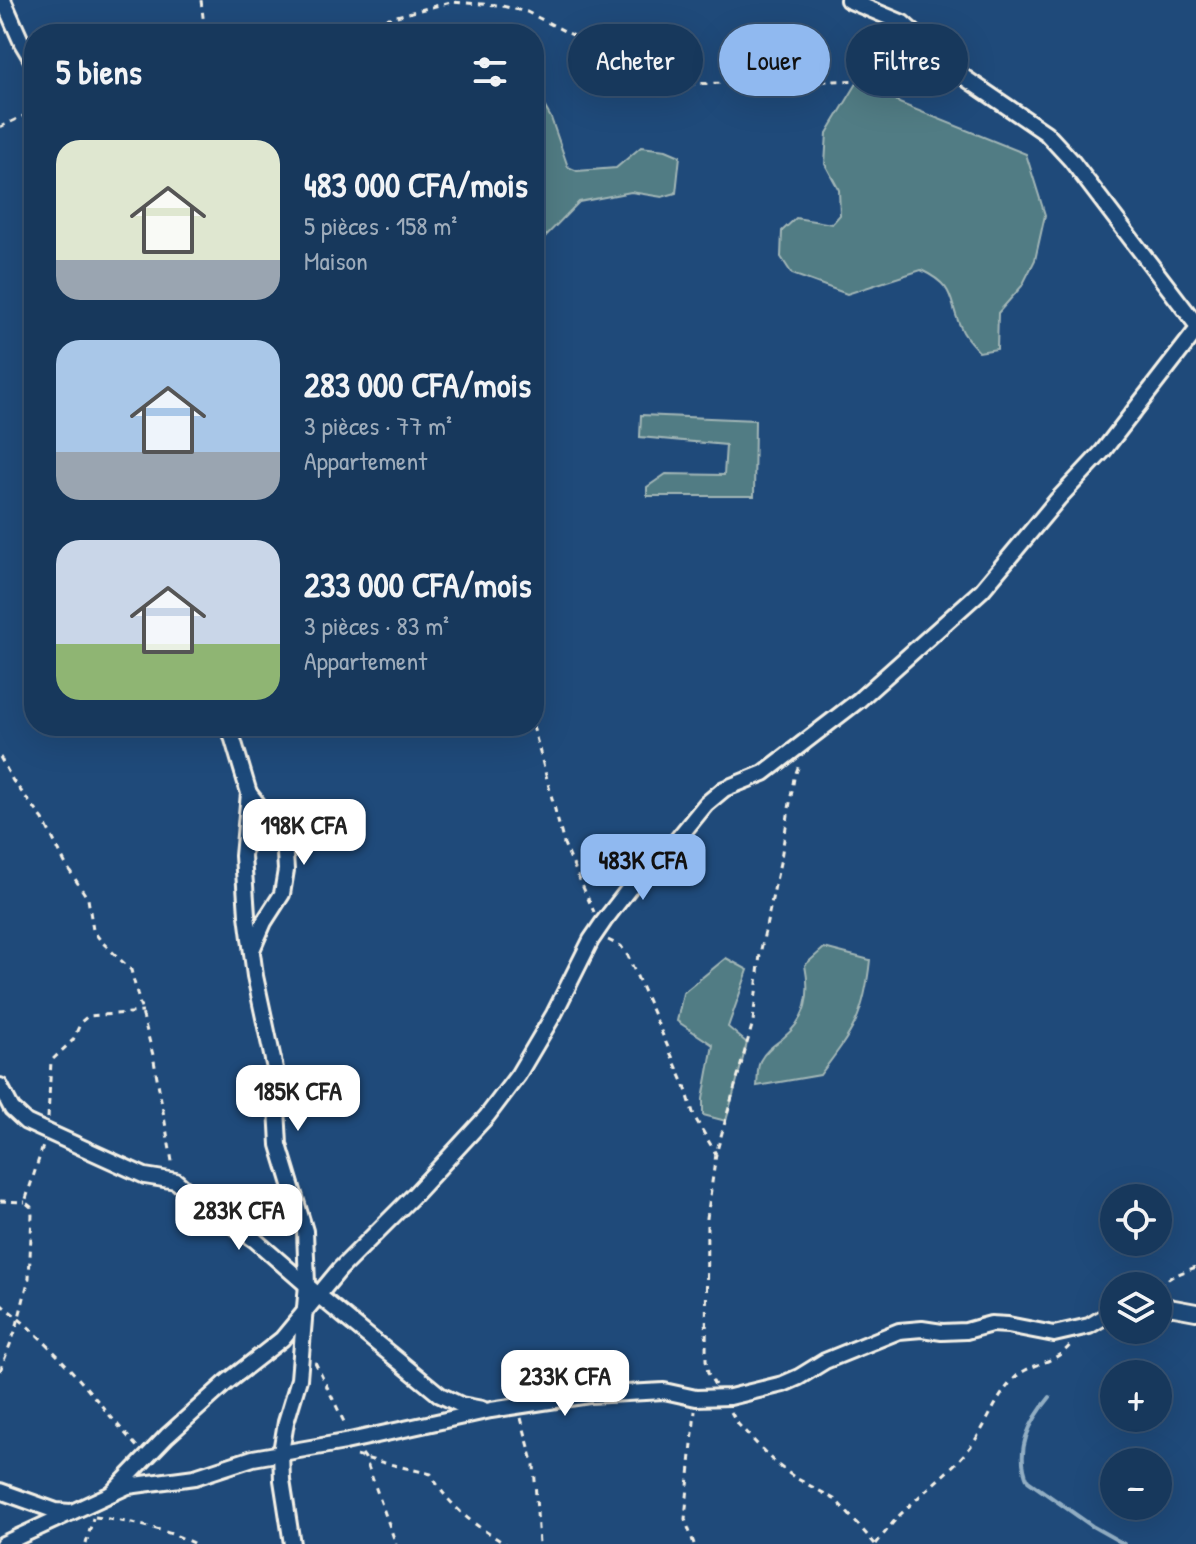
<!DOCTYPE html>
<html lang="fr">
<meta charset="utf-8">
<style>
:root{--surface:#17385c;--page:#203f62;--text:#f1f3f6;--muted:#9eacbb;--line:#365272;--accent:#90b9f0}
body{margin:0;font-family:"Patrick Hand",sans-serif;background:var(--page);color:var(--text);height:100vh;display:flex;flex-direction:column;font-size:30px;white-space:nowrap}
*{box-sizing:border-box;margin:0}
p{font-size:26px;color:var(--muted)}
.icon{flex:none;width:44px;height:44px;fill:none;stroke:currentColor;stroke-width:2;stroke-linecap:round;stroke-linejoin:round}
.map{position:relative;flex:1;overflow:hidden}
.panel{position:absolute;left:24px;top:24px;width:520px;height:712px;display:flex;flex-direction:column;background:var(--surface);border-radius:32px;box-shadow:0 8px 32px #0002,0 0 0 2px var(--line)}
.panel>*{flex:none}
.hud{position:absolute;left:568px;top:24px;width:508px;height:72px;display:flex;gap:16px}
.fabs{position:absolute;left:1100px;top:1184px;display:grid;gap:16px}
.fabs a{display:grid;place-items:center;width:72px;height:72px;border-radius:50%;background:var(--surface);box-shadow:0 8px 32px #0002,0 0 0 2px var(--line);font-size:40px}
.price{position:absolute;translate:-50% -68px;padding:0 18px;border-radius:16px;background:#fff;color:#222;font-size:26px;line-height:52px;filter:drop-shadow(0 2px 4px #0008)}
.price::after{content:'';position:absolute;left:50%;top:48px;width:24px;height:18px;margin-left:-12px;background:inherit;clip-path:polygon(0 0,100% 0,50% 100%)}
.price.active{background:var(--accent);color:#111}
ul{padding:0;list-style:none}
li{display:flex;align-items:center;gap:24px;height:200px;padding:0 32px}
li span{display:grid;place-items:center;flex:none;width:224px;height:160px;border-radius:24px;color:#555}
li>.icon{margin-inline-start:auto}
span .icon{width:96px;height:96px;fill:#fffc;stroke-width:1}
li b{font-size:34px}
h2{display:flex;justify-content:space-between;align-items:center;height:96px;padding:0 32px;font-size:34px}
.tag{padding:0 28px;border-radius:36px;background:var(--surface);box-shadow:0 8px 32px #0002,0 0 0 2px var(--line);font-size:28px;line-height:72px}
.tag.active{background:var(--accent);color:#111}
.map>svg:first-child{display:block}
</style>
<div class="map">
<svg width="1196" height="1544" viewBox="0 0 1196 1544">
<rect width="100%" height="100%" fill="#1f4a7a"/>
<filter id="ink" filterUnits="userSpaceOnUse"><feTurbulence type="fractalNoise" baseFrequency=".0125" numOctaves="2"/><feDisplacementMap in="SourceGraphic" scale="16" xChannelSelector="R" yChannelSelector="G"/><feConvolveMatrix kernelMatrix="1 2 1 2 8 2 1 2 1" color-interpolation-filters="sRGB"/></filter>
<g filter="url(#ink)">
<g fill="#517c84" stroke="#a2b6b6" stroke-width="2">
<path d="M859,80H878L899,103L1026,154L1045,215L1035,260L1022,286L998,313L997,349L979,352C974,346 967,339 963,332C947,302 959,288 921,270L847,294L792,274L781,257L782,231L796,218L832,224L840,215L839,190L825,164L827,133Z"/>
<polygon points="534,102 542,102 551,118 568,167 577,171 616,168 641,147 666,150 680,156 676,193 662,197 631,192 579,202 539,243 534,242"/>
<polygon points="641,415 755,420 754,496 647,496 647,487 666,474 724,475 726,445 640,437"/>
<path d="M824,948L870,960C864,1017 853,1031 820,1075L757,1086C758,1078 757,1068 760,1061C765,1051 774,1045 782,1039C807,1019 811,995 805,965Z"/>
<polygon points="726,958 748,970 728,1027 747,1043 726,1121 703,1115 703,1099 713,1045 677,1021 683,993"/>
</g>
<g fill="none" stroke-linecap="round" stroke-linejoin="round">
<path stroke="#92aec3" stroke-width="4" d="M1050,1397C1030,1421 1014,1450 1028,1481L1092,1526L1124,1544"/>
<g stroke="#f4f1e8" stroke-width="20">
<g id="street">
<polyline points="3,0 22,43 34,63"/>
<polyline points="848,0 903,23 965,78 1046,133 1071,160 1196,324"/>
<polyline points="229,726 249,793 243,856 247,915 255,976 275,1069 279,1145 305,1231 307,1284 299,1379 286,1422 281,1452 282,1480 292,1544"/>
<polyline points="249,793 284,838 286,870 282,894 264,922 252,950"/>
<polyline points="0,1086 12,1109 26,1122 145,1176 176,1181 202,1204 255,1240 318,1295 440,1395 461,1405 482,1409"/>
<polyline points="1158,1305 1196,1312"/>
<polyline points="0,1491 56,1511 71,1512"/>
<polyline points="112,1493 167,1436 227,1382 282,1339 340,1269 413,1196 487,1116 518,1075 554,1014 591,940 604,921 638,877 667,852 706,804 724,789 764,773 859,700 982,590 1058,499 1103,451 1196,331"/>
<polyline points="3,1544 128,1486 195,1477 253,1458 345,1442 491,1410 589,1395 664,1391 696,1398 730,1397 783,1384 799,1377 825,1361 899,1331 922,1329 942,1332 966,1331 991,1324 1008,1325 1054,1334 1089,1326 1114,1311"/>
</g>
</g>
<g stroke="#f4f1e8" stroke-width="3" stroke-dasharray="6 6" stroke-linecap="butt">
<polyline points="201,0 205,34"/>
<polyline points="327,34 451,2 498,5 527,12 657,78 679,84 878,80 931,67"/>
<polyline points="0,127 34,111"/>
<polyline points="533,726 564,844 594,912"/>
<polyline points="0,757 13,781 43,819 66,865 88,899 93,930 101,941 131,970 153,1055 173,1167"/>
<polyline points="608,940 621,946 628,956 685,1086 694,1116 716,1154"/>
<polyline points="48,1118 51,1061 73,1040 81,1022 88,1016 143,1012"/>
<polyline points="0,1201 25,1202"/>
<polyline points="1158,1286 1173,1276 1196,1267"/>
<path d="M0,1304C55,1344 94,1399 138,1448"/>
<polyline points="315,1362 346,1426"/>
<polyline points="0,1371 16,1329 29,1278 32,1215 31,1207 25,1202 43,1146"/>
<polyline points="715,1385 708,1373 706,1360 707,1218 716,1154 753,1022 760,954 781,858 794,778 799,765"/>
<polyline points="731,1412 738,1424 775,1463 794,1477 836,1500 875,1544"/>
<polyline points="521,1418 534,1465 539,1544"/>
<polyline points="362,1454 365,1458 396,1544"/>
<path d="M356,1456L431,1474C448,1506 476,1527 506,1544"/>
<path d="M95,1517C131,1522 163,1528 195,1544"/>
<polyline points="86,1544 93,1518"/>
<polyline points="694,1544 685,1519 695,1411"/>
<path d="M876,1544C885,1533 894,1520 904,1511C924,1491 948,1473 967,1451C987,1428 995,1395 1018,1375C1035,1362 1055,1364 1071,1344"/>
</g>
<use href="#street" stroke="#1f4a7a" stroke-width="14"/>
</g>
</g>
</svg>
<div class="fabs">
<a><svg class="icon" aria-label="locate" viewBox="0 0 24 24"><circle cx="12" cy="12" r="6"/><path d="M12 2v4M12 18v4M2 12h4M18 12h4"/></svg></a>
<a><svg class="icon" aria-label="layers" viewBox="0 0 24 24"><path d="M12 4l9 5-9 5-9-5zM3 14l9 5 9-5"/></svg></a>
<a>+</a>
<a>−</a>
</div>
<b class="price" style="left:304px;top:867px">198K CFA</b>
<b class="price active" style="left:643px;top:902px">483K CFA</b>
<b class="price" style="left:298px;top:1133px">185K CFA</b>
<b class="price" style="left:239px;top:1252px">283K CFA</b>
<b class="price" style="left:565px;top:1418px">233K CFA</b>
<div class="hud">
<a class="tag">Acheter</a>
<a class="tag active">Louer</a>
<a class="tag">Filtres</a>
</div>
<section class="panel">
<h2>5 biens<svg class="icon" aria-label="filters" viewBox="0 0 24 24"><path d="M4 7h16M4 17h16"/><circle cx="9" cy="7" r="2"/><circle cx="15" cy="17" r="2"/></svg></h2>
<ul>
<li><span style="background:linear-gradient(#dfe7d0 75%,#9aa5b1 0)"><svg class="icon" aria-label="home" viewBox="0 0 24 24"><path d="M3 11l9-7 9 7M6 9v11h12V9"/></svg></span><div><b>483 000 CFA/mois</b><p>5 pièces · 158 m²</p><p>Maison</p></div></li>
<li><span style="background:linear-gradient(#a9c7e8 70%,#9aa5b1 0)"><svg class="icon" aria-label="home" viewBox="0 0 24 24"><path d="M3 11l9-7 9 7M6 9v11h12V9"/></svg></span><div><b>283 000 CFA/mois</b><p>3 pièces · 77 m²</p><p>Appartement</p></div></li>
<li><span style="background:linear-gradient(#c9d6e8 65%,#8fb573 0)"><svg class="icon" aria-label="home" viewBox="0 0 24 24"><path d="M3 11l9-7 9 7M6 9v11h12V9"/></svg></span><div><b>233 000 CFA/mois</b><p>3 pièces · 83 m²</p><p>Appartement</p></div></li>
</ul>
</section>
</div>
